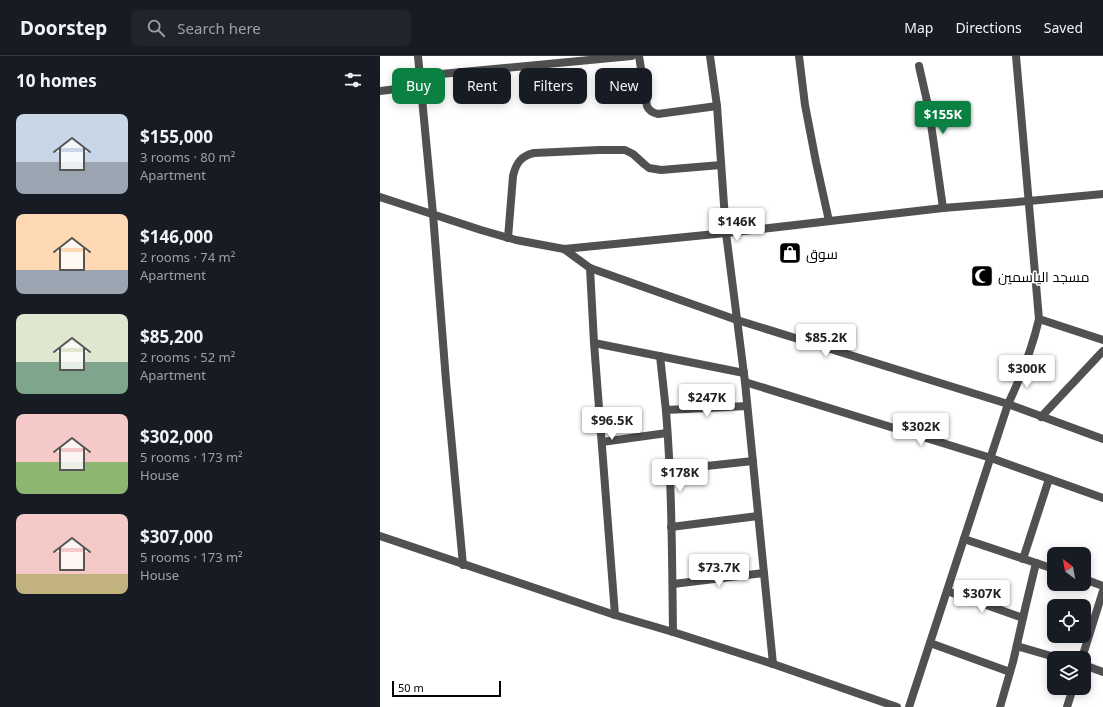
<!DOCTYPE html>
<meta charset="utf-8">
<style>
:root{--surface:#171b24;--page:#20242c;--text:#f1f3f6;--muted:#9ea1a6;--line:#363941;--accent:#0b8043}
body{margin:0;font-family:"Noto Sans",Cairo,sans-serif;background:var(--page);color:var(--text);height:100vh;display:flex;flex-direction:column;font-size:15px;white-space:nowrap}
*{box-sizing:border-box;margin:0}
p{font-size:13px;color:var(--muted)}
.icon{flex:none;width:22px;height:22px;fill:none;stroke:currentColor;stroke-width:2;stroke-linecap:round;stroke-linejoin:round}
.map{position:relative;flex:1;overflow:hidden}
.drawer{display:flex;flex-direction:column;background:var(--surface);width:380px}
.drawer>*{flex:none}
.banner{position:absolute;left:12px;top:12px;width:380px;height:36px;display:flex;gap:8px}
.needle{width:26px;rotate:328deg}
.buttons{position:absolute;left:667px;top:491px;display:grid;gap:8px}
.buttons a{display:grid;place-items:center;width:44px;height:44px;border-radius:8px;background:var(--surface);box-shadow:0 2px 10px #0003;font-size:20px}
.scale{position:absolute;left:12px;bottom:10px;width:109px;box-sizing:border-box;padding-left:4px;border:2px solid #000;border-top:0;font-size:11px;line-height:14px;white-space:nowrap;color:#000;-webkit-text-stroke:3px #fff;paint-order:stroke}
.price{position:absolute;translate:-50% -34px;padding:0 9px;border-radius:4px;background:#fff;color:#222;font-size:13px;line-height:26px;filter:drop-shadow(0 1px 2px #0008)}
.price::after{content:'';position:absolute;left:50%;top:24px;width:12px;height:9px;margin-left:-6px;background:inherit;clip-path:polygon(0 0,100% 0,50% 100%)}
.price.on{background:var(--accent);color:#fff}
ul{padding:0;list-style:none}
li{display:flex;align-items:center;gap:12px;height:100px;padding:0 16px}
li span{display:grid;place-items:center;flex:none;width:112px;height:80px;border-radius:8px;color:#555}
li>.icon{margin-inline-start:auto}
span .icon{width:48px;height:48px;fill:#fffc;stroke-width:1}
li b{font-size:17px}
h2{display:flex;justify-content:space-between;align-items:center;height:48px;padding:0 16px;font-size:17px}
.tag{padding:0 14px;border-radius:8px;background:var(--surface);box-shadow:0 2px 10px #0003;font-size:14px;line-height:36px}
.tag.on{background:var(--accent);color:#fff}
header{display:flex;align-items:center;gap:24px;box-sizing:border-box;height:56px;padding:0 20px;background:var(--surface);border-bottom:1px solid var(--line)}
header strong{font-size:19px}
nav{display:flex;gap:22px;margin-inline-start:auto;font-size:14px}
.search{width:280px;height:36px;background:var(--page);display:flex;align-items:center;gap:10px;box-sizing:border-box;padding:0 14px;border-radius:8px;color:var(--muted);font-size:15px}
main{display:flex;flex:1;min-height:0}
.map>svg:first-child{display:block}
</style>
<header>
<strong>Doorstep</strong>
<div class="search"><svg class="icon" aria-label="search" viewBox="0 0 24 24"><circle cx="10" cy="10" r="6"/><path d="M15 15l6 6"/></svg>Search here</div>
<nav><a>Map</a><a>Directions</a><a>Saved</a></nav>
</header>
<main>
<section class="drawer">
<h2>10 homes<svg class="icon" aria-label="filters" viewBox="0 0 24 24"><path d="M4 7h16M4 17h16"/><circle cx="9" cy="7" r="2"/><circle cx="15" cy="17" r="2"/></svg></h2>
<ul>
<li><span style="background:linear-gradient(#c9d6e8 60%,#9aa5b1 0)"><svg class="icon" aria-label="home" viewBox="0 0 24 24"><path d="M3 11l9-7 9 7M6 9v11h12V9"/></svg></span><div><b>$155,000</b><p>3 rooms · 80 m²</p><p>Apartment</p></div></li>
<li><span style="background:linear-gradient(#ffd9b3 70%,#9aa5b1 0)"><svg class="icon" aria-label="home" viewBox="0 0 24 24"><path d="M3 11l9-7 9 7M6 9v11h12V9"/></svg></span><div><b>$146,000</b><p>2 rooms · 74 m²</p><p>Apartment</p></div></li>
<li><span style="background:linear-gradient(#dfe7d0 60%,#7fa58c 0)"><svg class="icon" aria-label="home" viewBox="0 0 24 24"><path d="M3 11l9-7 9 7M6 9v11h12V9"/></svg></span><div><b>$85,200</b><p>2 rooms · 52 m²</p><p>Apartment</p></div></li>
<li><span style="background:linear-gradient(#f6c9c9 60%,#8fb573 0)"><svg class="icon" aria-label="home" viewBox="0 0 24 24"><path d="M3 11l9-7 9 7M6 9v11h12V9"/></svg></span><div><b>$302,000</b><p>5 rooms · 173 m²</p><p>House</p></div></li>
<li><span style="background:linear-gradient(#f6c9c9 75%,#c2b280 0)"><svg class="icon" aria-label="home" viewBox="0 0 24 24"><path d="M3 11l9-7 9 7M6 9v11h12V9"/></svg></span><div><b>$307,000</b><p>5 rooms · 173 m²</p><p>House</p></div></li>
</ul>
</section>
<div class="map">
<svg width="723" height="651" viewBox="0 0 723 651">
<rect width="100%" height="100%" fill="#fff"/>
<g fill="none" stroke-linecap="round" stroke-linejoin="round">
<g stroke="#515151" stroke-width="8">
<polyline points="38,0 53,158 66,325 83,509"/>
<path d="M259,0L267,50C269,55 273,57 278,58L337,50"/>
<polyline points="330,0 337,50 346,177 365,326 393,608"/>
<polyline points="419,0 425,49 436,106 449,165"/>
<polyline points="539,10 549,54 563,152"/>
<polyline points="40,20 252,0"/>
<polyline points="0,35 41,30"/>
<polyline points="0,141 101,174 136,184 184,193 346,177 563,152 649,145 723,138"/>
<path d="M128,182L133,120C136,107 141,100 154,97L219,94H245L253,98L264,108L269,112L281,114L341,109"/>
<polyline points="184,193 210,212 357,264 628,348 723,383"/>
<polyline points="210,212 214,287 235,559"/>
<polyline points="659,263 723,284"/>
<polyline points="214,287 364,317"/>
<path d="M280,300C282,318 284,337 286,355C292,428 292,502 293,576"/>
<polyline points="365,326 611,402 723,442"/>
<polyline points="286,354 367,350"/>
<polyline points="661,361 723,295"/>
<polyline points="222,386 287,377"/>
<polyline points="289,414 373,405"/>
<polyline points="291,471 378,460"/>
<polyline points="0,480 235,559 293,576 393,608 517,651"/>
<polyline points="584,483 674,513"/>
<polyline points="643,503 669,423"/>
<polyline points="704,523 723,530"/>
<polyline points="293,528 384,517"/>
<polyline points="567,535 643,562"/>
<polyline points="550,587 630,616"/>
<polyline points="637,590 678,602"/>
<polyline points="702,602 723,535"/>
<polyline points="704,609 723,616"/>
<path d="M529,651L628,348C641,321 652,293 659,263L636,0"/>
<polyline points="620,651 633,606 645,553 656,507"/>
<polyline points="687,651 693,632"/>
</g>
</g>
<defs>
<g id="shop-square" transform="scale(1.15)"><rect x="-9" y="-9" width="18" height="18" rx="4" fill="#000" stroke="#fff"/><path d="M-5-2.5h2.3a2.7 3.5 0 0 1 5.4 0H5L5.5 6h-11ZM-1.5-2.5h3a1.5 2.3 0 0 0-3 0Z" fill="#fff"/></g>
<g id="mosque-square" transform="scale(1.15)"><rect x="-9" y="-9" width="18" height="18" rx="4" fill="#000" stroke="#fff"/><path d="M3.5-4.9A6 6 0 1 0 3.5 4.9A5 5 0 1 1 3.5-4.9Z" fill="#fff"/></g>
</defs>
<g fill-rule="evenodd">
<use href="#shop-square" x="410" y="197"/>
<use href="#mosque-square" x="602" y="220"/>
</g>
<g text-anchor="middle" dominant-baseline="central" stroke-width="3" stroke-linejoin="round" paint-order="stroke">
<g font-size="14" fill="#000" stroke="#fff" text-anchor="start">
<text x="426" y="197">سوق</text>
<text x="618" y="220">مسجد الياسمين</text>
</g>
</g>
</svg>
<div class="buttons">
<a><svg class="needle" viewBox="-14 -14 28 28"><path d="M0-13l5 13h-10z" fill="#e53935"/><path d="M0 13l5-13h-10z" fill="#9ea1a6"/></svg></a>
<a><svg class="icon" aria-label="locate" viewBox="0 0 24 24"><circle cx="12" cy="12" r="6"/><path d="M12 2v4M12 18v4M2 12h4M18 12h4"/></svg></a>
<a><svg class="icon" aria-label="layers" viewBox="0 0 24 24"><path d="M12 4l9 5-9 5-9-5zM3 14l9 5 9-5"/></svg></a>
</div>
<div class="scale">50 m</div>
<b class="price on" style="left:563px;top:79px">$155K</b>
<b class="price" style="left:357px;top:186px">$146K</b>
<b class="price" style="left:446px;top:302px">$85.2K</b>
<b class="price" style="left:647px;top:333px">$300K</b>
<b class="price" style="left:327px;top:362px">$247K</b>
<b class="price" style="left:232px;top:385px">$96.5K</b>
<b class="price" style="left:541px;top:391px">$302K</b>
<b class="price" style="left:300px;top:437px">$178K</b>
<b class="price" style="left:339px;top:532px">$73.7K</b>
<b class="price" style="left:602px;top:558px">$307K</b>
<div class="banner">
<a class="tag on">Buy</a>
<a class="tag">Rent</a>
<a class="tag">Filters</a>
<a class="tag">New</a>
</div>
</div>
</main>
